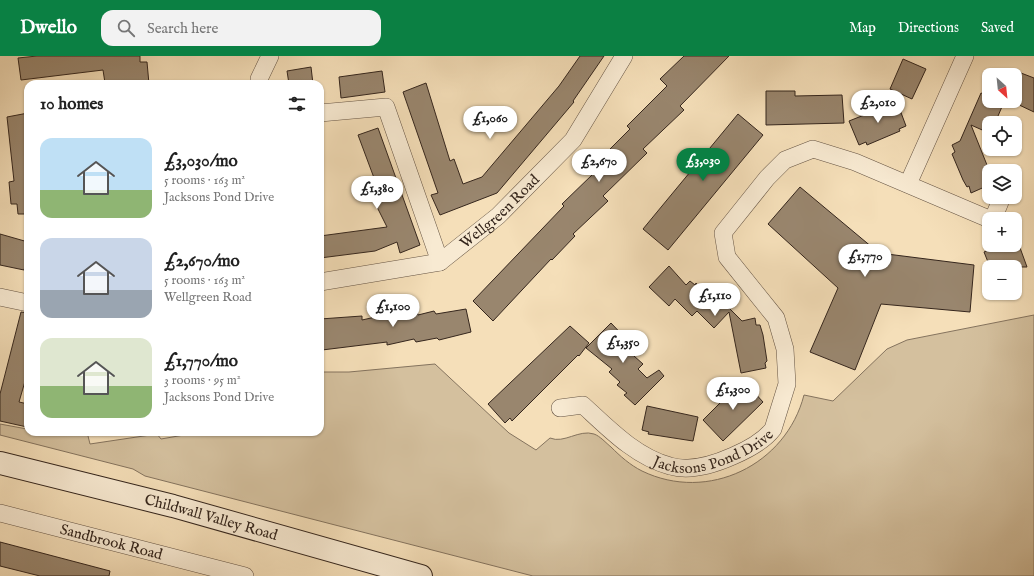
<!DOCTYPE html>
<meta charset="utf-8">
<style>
:root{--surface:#fff;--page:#f2f2f2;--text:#222;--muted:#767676;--accent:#0b8043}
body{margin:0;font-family:"IM FELL English",serif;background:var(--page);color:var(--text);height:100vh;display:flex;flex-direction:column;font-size:15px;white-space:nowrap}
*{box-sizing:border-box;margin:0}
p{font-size:13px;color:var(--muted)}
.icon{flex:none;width:22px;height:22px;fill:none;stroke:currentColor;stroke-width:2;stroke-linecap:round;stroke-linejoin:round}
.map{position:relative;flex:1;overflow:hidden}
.details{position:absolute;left:24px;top:24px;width:300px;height:356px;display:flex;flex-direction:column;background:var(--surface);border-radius:12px;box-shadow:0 1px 3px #0004}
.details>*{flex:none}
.needle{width:26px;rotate:153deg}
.fabs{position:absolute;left:982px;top:12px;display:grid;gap:8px}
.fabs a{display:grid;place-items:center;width:40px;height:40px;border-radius:8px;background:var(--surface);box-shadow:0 1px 3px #0004;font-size:20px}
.price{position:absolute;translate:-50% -34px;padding:0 9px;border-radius:14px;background:#fff;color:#222;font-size:13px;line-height:26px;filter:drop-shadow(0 1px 2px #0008)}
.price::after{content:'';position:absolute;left:50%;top:24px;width:12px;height:9px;margin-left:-6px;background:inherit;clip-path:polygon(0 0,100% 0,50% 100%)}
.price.active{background:var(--accent);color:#fff}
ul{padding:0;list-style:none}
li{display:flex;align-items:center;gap:12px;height:100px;padding:0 16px}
li span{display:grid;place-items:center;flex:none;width:112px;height:80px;border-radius:12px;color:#555}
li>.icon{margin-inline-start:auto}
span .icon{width:48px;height:48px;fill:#fffc;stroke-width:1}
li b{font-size:17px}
h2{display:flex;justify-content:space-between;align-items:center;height:48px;padding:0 16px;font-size:17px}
header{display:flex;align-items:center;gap:24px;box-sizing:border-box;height:56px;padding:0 20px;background:var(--accent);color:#fff}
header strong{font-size:19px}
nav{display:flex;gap:22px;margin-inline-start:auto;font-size:14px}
.search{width:280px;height:36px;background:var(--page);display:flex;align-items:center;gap:10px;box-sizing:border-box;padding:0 14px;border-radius:12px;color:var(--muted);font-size:15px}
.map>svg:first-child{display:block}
</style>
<header>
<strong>Dwello</strong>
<div class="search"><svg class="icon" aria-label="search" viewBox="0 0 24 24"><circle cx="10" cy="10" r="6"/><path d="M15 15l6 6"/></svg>Search here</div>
<nav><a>Map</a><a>Directions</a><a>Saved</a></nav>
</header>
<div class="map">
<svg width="1034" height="520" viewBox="0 0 1034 520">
<rect width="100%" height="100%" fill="#f5dfb9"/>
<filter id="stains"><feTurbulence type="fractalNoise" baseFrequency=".005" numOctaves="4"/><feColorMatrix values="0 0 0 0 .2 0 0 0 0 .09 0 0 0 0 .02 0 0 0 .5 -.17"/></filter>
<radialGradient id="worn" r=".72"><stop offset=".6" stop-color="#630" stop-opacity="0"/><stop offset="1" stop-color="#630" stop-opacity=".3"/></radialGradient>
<path fill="#d4c09e" stroke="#84735e" d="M1034,259V520H533L145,420L133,413L0,379V368L27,373L28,368V376H87L90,388L157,378L161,383L201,376H320V316H349L435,308L509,377L536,394L550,382C564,388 579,373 594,378C600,380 606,387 611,391C620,400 630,409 642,415C708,447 786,409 804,339L833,345L887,293L907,284Z"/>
<g fill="#99866e" stroke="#35261d">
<polygon points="37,0 140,0 140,6 147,6 149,28 126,28 126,25 105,27 103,14 21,24 18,2"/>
<polygon points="580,0 604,0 573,45 574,46 497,137 440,159 431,139 438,137 403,36 426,27 450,105 454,103 463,128 482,121 559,30"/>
<polygon points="684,0 729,0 680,50 684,54 643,93 647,97 603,140 608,145 573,178 575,180 552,204 551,203 493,265 473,245 564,150 562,148 594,117 590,113 630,73 627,70 667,30 660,23"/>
<polygon points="903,3 926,13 912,43 890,33"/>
<polygon points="311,11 313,28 289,28 287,15"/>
<polygon points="382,15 385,36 341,42 339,21"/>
<polygon points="1021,17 1034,22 1034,56 1015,47 1015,31"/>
<polygon points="766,35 795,35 795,40 842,39 844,67 766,69"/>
<polygon points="981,37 989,40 989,45 1004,46 995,67 989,67 989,77 971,69 989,114 989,129 971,137 969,130 967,131 963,124 952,98 955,96 952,89 960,85"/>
<polygon points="897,46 906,70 899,73 900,75 867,89 866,86 859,89 849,65"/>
<polygon points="28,57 28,158 18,158 17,148 11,148 9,126 14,125 7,61"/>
<polygon points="738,58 763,79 668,194 643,173"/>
<polygon points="378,72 420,189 400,197 397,186 375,195 320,202 320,180 387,171 372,141 380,138 358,79"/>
<polygon points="800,131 879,197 974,209 970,256 881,248 855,314 810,296 838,232 768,168"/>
<polygon points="0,178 28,186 28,200 24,214 0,209"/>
<polygon points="1001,189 1019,189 1027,211 990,211 984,196"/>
<polygon points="669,210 686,229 690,225 695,229 696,227 709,240 713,236 742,265 755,262 756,269 760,269 763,279 767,305 765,307 766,312 741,317 729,256 714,272 697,255 692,260 675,243 669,250 649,231"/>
<polygon points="416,252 418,259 434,255 436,258 466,253 471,276 439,284 437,282 416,286 414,283 387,289 387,286 322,294 320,263 362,260 362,264"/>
<polygon points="21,256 28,257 28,315 19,346 28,348 27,371 0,365 0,338"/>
<polygon points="611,267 630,287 625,292 643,308 638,313 647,322 659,314 664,320 635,349 624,339 627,337 617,329 620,326 609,316 612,313 586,292"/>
<polygon points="570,270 589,287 579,300 578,299 512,365 510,362 505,367 488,348"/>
<polygon points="743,324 763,346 723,385 703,364"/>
<polygon points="647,350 698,361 693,385 648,378 649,376 642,374"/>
<polygon points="0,486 110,515 109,520 40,520 0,510"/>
</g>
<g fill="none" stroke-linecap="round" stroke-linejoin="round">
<g stroke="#655444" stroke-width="18">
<g id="street">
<polyline points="259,28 259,23 270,0"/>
<polyline points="320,57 386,51 440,206"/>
<polyline points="908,128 965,0"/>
<polyline points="993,163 1000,146"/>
<path id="s1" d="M320,226L440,206L498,160L573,84L624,0"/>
<polyline points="0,241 28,247"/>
<path id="s2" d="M560,352L583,349C609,373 636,401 670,410C690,416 715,408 733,400C747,394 763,386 773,373L787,328L785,293L776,262L727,201L723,177L767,122L785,104L813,93L855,106L989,163"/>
<path id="s3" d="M0,457L245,520"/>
</g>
</g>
<g stroke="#35261d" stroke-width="24">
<g id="secondary">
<path id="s4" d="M0,407L173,450L421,520"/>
</g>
</g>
<use href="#street" stroke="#f8ead2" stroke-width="17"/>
<use href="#secondary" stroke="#f8ead2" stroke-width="22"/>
</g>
<g text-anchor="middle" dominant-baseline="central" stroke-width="3.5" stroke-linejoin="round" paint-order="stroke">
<g font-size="15" fill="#35261d" stroke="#f8ead2">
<text stroke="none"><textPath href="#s1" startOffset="200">Wellgreen Road</textPath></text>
<text stroke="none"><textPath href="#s2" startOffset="177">Jacksons Pond Drive</textPath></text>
<text stroke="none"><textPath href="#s4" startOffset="218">Childwall Valley Road</textPath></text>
<text stroke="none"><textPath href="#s3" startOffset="115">Sandbrook Road</textPath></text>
</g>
</g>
<rect width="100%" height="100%" filter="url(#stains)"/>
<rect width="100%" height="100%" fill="url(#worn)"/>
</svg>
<div class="fabs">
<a><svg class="needle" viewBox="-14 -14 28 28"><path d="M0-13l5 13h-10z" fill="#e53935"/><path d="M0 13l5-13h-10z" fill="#767676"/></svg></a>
<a><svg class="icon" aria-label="locate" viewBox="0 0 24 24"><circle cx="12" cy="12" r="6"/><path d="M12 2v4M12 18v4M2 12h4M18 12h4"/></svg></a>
<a><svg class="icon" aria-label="layers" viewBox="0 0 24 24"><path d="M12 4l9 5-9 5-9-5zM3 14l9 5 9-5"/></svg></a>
<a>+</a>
<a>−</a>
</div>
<b class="price" style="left:878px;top:68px">£2,010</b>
<b class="price" style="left:490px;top:84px">£1,060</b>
<b class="price active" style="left:703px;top:126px">£3,030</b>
<b class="price" style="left:599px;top:127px">£2,670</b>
<b class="price" style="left:377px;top:154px">£1,380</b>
<b class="price" style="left:865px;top:222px">£1,770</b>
<b class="price" style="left:715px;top:261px">£1,110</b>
<b class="price" style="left:393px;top:272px">£1,100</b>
<b class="price" style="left:623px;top:308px">£1,350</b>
<b class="price" style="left:733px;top:355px">£1,300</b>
<section class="details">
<h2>10 homes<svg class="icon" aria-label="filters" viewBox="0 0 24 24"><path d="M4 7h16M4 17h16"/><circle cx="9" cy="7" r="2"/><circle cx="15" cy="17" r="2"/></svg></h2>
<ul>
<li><span style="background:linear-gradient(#bfe0f5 65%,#8fb573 0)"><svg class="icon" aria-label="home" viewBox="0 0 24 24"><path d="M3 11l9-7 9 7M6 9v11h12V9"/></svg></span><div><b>£3,030/mo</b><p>5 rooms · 163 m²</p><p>Jacksons Pond Drive</p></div></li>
<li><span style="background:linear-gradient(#c9d6e8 65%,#9aa5b1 0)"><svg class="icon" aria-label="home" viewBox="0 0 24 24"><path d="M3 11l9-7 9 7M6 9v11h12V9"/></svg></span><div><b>£2,670/mo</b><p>5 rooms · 163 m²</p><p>Wellgreen Road</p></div></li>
<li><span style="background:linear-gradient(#dfe7d0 60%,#8fb573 0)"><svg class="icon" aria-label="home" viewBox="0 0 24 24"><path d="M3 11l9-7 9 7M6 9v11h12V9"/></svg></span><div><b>£1,770/mo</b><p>3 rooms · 95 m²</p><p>Jacksons Pond Drive</p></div></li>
</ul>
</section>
</div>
